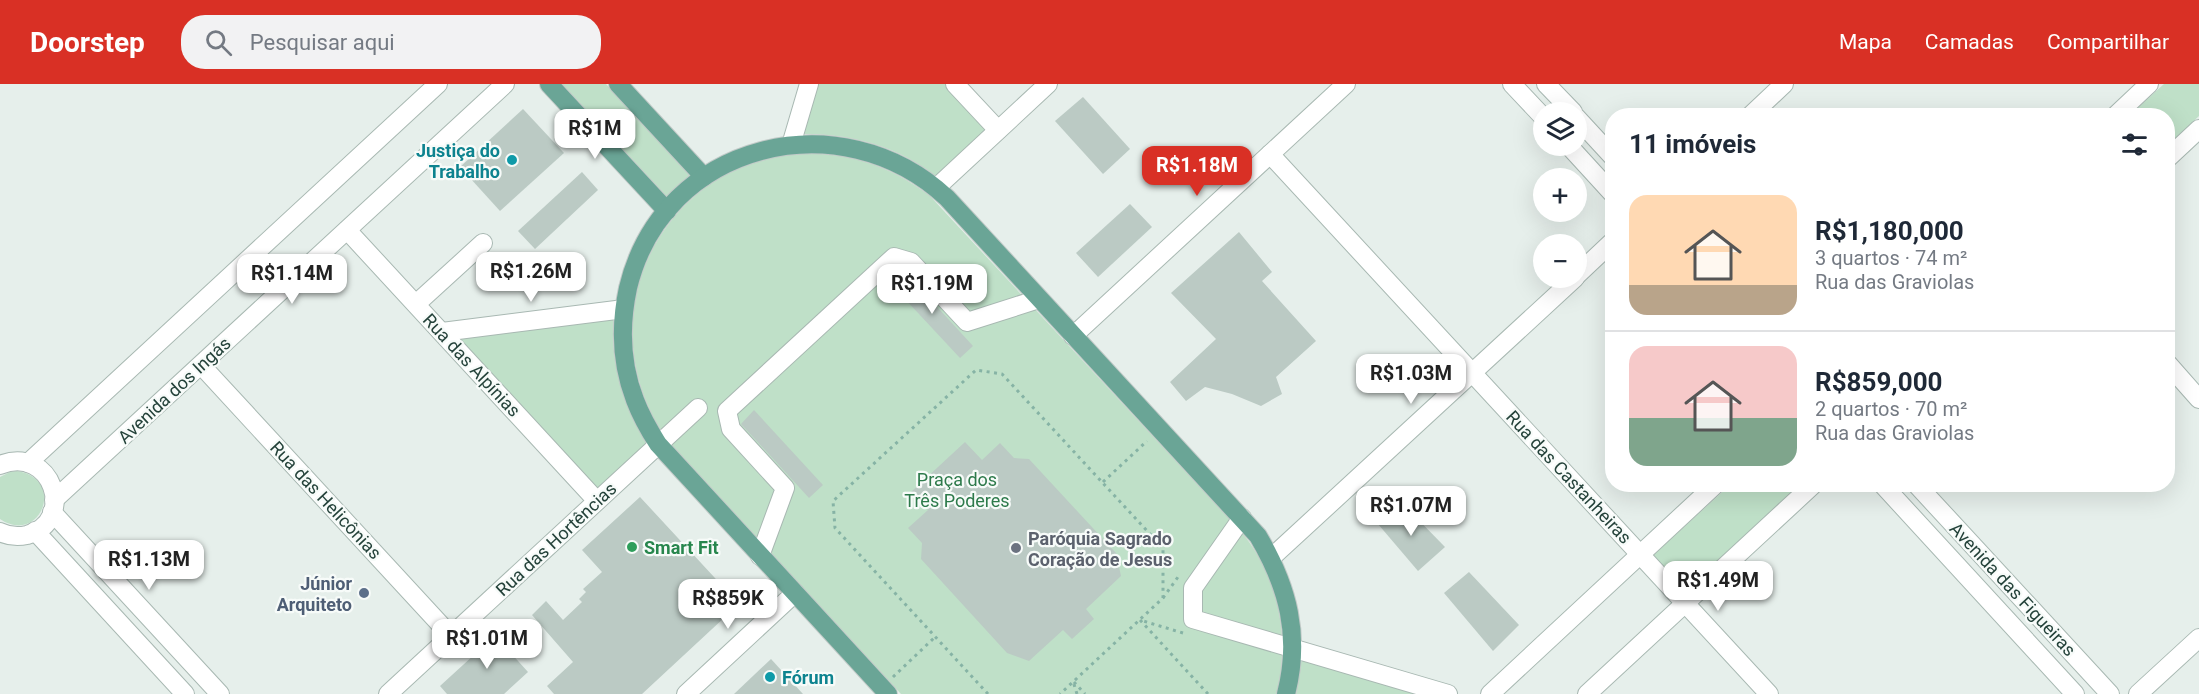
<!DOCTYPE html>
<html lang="pt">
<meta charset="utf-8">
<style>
:root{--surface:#fff;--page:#f2f2f3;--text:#1f2937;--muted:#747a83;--line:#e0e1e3;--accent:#d93025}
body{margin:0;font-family:Roboto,sans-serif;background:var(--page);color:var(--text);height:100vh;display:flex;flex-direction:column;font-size:22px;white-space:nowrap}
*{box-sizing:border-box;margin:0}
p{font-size:20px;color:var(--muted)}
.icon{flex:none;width:33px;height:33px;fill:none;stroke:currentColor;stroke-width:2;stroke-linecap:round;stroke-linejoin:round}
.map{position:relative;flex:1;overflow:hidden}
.drawer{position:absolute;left:1605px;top:24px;width:570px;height:384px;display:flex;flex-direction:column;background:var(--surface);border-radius:24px;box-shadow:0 6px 24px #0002}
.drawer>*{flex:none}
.tools{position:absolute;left:1533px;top:18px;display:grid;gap:12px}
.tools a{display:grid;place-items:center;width:54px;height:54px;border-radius:50%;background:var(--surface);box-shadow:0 6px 24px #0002;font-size:30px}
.price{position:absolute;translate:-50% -51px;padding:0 14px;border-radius:12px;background:#fff;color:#222;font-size:20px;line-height:39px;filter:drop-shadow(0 2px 3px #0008)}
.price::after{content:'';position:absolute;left:50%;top:36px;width:18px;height:14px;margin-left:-9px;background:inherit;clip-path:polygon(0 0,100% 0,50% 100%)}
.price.on{background:var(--accent);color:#fff}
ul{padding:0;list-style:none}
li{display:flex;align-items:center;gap:18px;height:150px;padding:0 24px}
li+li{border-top:2px solid var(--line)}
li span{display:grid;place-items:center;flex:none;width:168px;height:120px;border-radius:18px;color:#555}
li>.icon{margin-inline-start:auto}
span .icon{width:72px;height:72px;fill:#fffc;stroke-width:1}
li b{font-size:26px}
h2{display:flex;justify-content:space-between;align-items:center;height:72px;padding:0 24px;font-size:26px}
header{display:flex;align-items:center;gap:36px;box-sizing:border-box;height:84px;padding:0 30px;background:var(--accent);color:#fff}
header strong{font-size:28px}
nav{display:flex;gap:33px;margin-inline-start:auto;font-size:21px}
.search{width:420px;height:54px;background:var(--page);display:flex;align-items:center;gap:15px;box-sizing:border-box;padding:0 21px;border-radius:24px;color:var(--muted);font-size:22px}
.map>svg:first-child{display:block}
</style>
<header>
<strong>Doorstep</strong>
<div class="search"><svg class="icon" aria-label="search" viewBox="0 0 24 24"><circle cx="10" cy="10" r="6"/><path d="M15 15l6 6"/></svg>Pesquisar aqui</div>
<nav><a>Mapa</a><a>Camadas</a><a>Compartilhar</a></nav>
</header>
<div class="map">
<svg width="2199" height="610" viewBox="0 0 2199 610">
<rect width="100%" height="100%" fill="#e6efeb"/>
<g fill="#bfe0c8">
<polygon points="562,0 606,0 690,92 667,113"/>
<path d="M815,0H947L999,56L949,104C910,65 854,49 800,50Z"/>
<polygon points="2164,0 2199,0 2199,32 2168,61 2168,32 2130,31"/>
<path d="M795,69C849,69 886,79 930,112L1239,445C1279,492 1290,551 1277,610H901L675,366C609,285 620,167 706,103C732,84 763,75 795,69Z"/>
<path d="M614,232C609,280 625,324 650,364L607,419L453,253Z"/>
<path d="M17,387C67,395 40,462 0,435V393L10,388Z"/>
<polygon points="1730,401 1800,401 1683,509 1651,473"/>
<polygon points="1302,573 1427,610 1296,610"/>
</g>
<g fill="#bbcac4">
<polygon points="1083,13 1130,65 1103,90 1055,37"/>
<polygon points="523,25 564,69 500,127 460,83"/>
<polygon points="582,88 598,106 535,165 518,147"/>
<polygon points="1130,120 1152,143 1098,193 1076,169"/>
<polygon points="1239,148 1272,188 1262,197 1316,257 1276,293 1282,310 1261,322 1232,310 1205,303 1186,317 1170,298 1216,255 1171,209"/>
<polygon points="905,188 973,262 960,274 891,200"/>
<polygon points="754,326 823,401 809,414 741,340"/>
<polygon points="965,358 982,376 1000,359 1014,374 1029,375 1116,469 1121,492 1086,525 1094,535 1072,555 1063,546 1029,577 1007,569 921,475 922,459 908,444 928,426 911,408"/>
<polygon points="640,413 739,520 642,610 554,610 547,602 573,578 532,531 546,517 563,536 582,518 579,515 586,508 583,505 602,488 582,466"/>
<polygon points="1402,419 1445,463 1418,487 1378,440"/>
<polygon points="1469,488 1519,541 1493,567 1444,509"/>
<polygon points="493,545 512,565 509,567 528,588 504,610 447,610 440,602 487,559 483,554"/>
<polygon points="771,575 803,610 734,610"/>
</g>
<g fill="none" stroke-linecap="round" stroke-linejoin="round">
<g stroke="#a8b8b2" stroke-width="20">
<g id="minor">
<polyline points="955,0 998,46"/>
<polyline points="1512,0 1544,34"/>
<polyline points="1546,0 1573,28"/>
<polyline points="1750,32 1784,0"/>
<polyline points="2115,32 2149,0"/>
<polyline points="1576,33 1612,72"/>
<polyline points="791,61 809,0"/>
<polyline points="1569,62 1612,109"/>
<polyline points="1270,70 1769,610"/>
<polyline points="2168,74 2199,45"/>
<polyline points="936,104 1048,0"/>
<polyline points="347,146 597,417"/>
<polyline points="1576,192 1612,158"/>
<polyline points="416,220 483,159"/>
<polyline points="442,248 624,225"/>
<polyline points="1073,252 1346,0"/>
<polyline points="2168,280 2199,315"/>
<polyline points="201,281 451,552"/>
<polyline points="28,379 438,0"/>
<path d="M0,381C52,360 78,437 27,451C18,453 8,452 0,448"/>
<polyline points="1882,400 2075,610"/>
<polyline points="1916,400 2110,610"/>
<polyline points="54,416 505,0"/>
<polyline points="52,428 220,610"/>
<polyline points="1242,434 1193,504 1193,535 1448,610"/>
<polyline points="35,447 185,610"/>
<polyline points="760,472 785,404 731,345 727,327 894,173 911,178 967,238 1039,215"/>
<polyline points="1271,474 1575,194"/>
<polyline points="388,610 698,324"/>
<polyline points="686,610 795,509"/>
<polyline points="1490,610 1716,400"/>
<polyline points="1587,610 1814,400"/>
<polyline points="2138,610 2199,554"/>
</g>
</g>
<g stroke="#c2cac8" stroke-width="20">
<g id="major">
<polyline points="549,0 667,127"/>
<polyline points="618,0 704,93"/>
<path d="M888,610L658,360C649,346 641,332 635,316C621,280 620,241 628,204C663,58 841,15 947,114L1258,452C1288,503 1301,552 1286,610"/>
</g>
</g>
<g stroke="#86b3a5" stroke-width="3" stroke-dasharray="3 4.5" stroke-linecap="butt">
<polyline points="1103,398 1147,357"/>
<polyline points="1163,514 1178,493"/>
<polyline points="1183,549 1140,536 1208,610"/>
<polyline points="893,593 935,553"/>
<polyline points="988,610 835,444 833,417 976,286 1002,290 1163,464 1163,514 1060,610"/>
<polyline points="1077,610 1073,597 1085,610"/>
</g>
<use href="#minor" stroke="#fff" stroke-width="18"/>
<use href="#major" stroke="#6aa596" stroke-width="18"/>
</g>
<g fill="#0f9aa8" stroke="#f7fbf9" stroke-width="2">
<circle cx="512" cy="76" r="6"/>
<circle cx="770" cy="593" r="6"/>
</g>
<circle fill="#2e9e5b" stroke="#f7fbf9" stroke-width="2" cx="632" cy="463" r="6"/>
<circle fill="#6b7280" stroke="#f7fbf9" stroke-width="2" cx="1016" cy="464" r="6"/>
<circle fill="#5c6f8a" stroke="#f7fbf9" stroke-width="2" cx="364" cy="509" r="6"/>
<g text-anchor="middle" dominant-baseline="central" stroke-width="4.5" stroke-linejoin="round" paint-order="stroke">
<g font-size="18" font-weight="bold" fill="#0d838f" stroke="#f7fbf9" text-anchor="end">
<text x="500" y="66">Justiça do<tspan x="500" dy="21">Trabalho</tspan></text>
<text x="782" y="593" text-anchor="start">Fórum</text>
</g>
<g font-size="18" fill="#24423a" stroke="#f7fbf9">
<text transform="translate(472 281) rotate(47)">Rua das Alpínias</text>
<text transform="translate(174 306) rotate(-43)">Avenida dos Ingás</text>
<text transform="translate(1569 393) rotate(47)">Rua das Castanheiras</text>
<text transform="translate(326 416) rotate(47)">Rua das Helicônias</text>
<text transform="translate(556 455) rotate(-43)">Rua das Hortências</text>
<text transform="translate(2013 505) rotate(47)">Avenida das Figueiras</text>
</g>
<g font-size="18" fill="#2d7a4b" stroke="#f7fbf9">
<text x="957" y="395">Praça dos<tspan x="957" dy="21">Três Poderes</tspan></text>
</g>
<g font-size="18" font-weight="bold" fill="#5b616d" stroke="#f7fbf9" text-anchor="start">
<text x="1028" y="454">Paróquia Sagrado<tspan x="1028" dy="21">Coração de Jesus</tspan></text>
</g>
<g font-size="18" font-weight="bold" fill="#27864d" stroke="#f7fbf9" text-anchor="start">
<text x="644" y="463">Smart Fit</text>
</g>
<g font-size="18" font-weight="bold" fill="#4e5e75" stroke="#f7fbf9" text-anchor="end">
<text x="352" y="499">Júnior<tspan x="352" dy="21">Arquiteto</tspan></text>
</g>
</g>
</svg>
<div class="tools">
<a><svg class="icon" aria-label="layers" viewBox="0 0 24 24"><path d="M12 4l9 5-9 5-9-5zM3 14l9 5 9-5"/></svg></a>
<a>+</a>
<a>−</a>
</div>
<b class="price" style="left:595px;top:76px">R$1M</b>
<b class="price on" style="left:1197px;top:113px">R$1.18M</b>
<b class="price" style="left:531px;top:219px">R$1.26M</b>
<b class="price" style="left:292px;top:221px">R$1.14M</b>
<b class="price" style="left:932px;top:231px">R$1.19M</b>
<b class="price" style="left:1411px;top:321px">R$1.03M</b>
<b class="price" style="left:1411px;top:453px">R$1.07M</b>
<b class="price" style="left:149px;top:507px">R$1.13M</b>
<b class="price" style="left:1718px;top:528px">R$1.49M</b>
<b class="price" style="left:728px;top:546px">R$859K</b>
<b class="price" style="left:487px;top:586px">R$1.01M</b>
<section class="drawer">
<h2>11 imóveis<svg class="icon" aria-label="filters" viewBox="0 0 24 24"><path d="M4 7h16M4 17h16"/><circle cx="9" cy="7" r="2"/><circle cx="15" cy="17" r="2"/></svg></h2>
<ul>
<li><span style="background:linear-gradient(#ffd9b3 75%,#b9a48a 0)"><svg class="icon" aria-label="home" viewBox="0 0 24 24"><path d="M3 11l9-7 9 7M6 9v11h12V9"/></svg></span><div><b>R$1,180,000</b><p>3 quartos · 74 m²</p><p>Rua das Graviolas</p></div></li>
<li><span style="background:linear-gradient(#f6c9c9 60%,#7fa58c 0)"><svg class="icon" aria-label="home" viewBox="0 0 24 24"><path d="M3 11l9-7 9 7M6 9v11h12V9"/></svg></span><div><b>R$859,000</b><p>2 quartos · 70 m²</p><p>Rua das Graviolas</p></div></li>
</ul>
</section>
</div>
